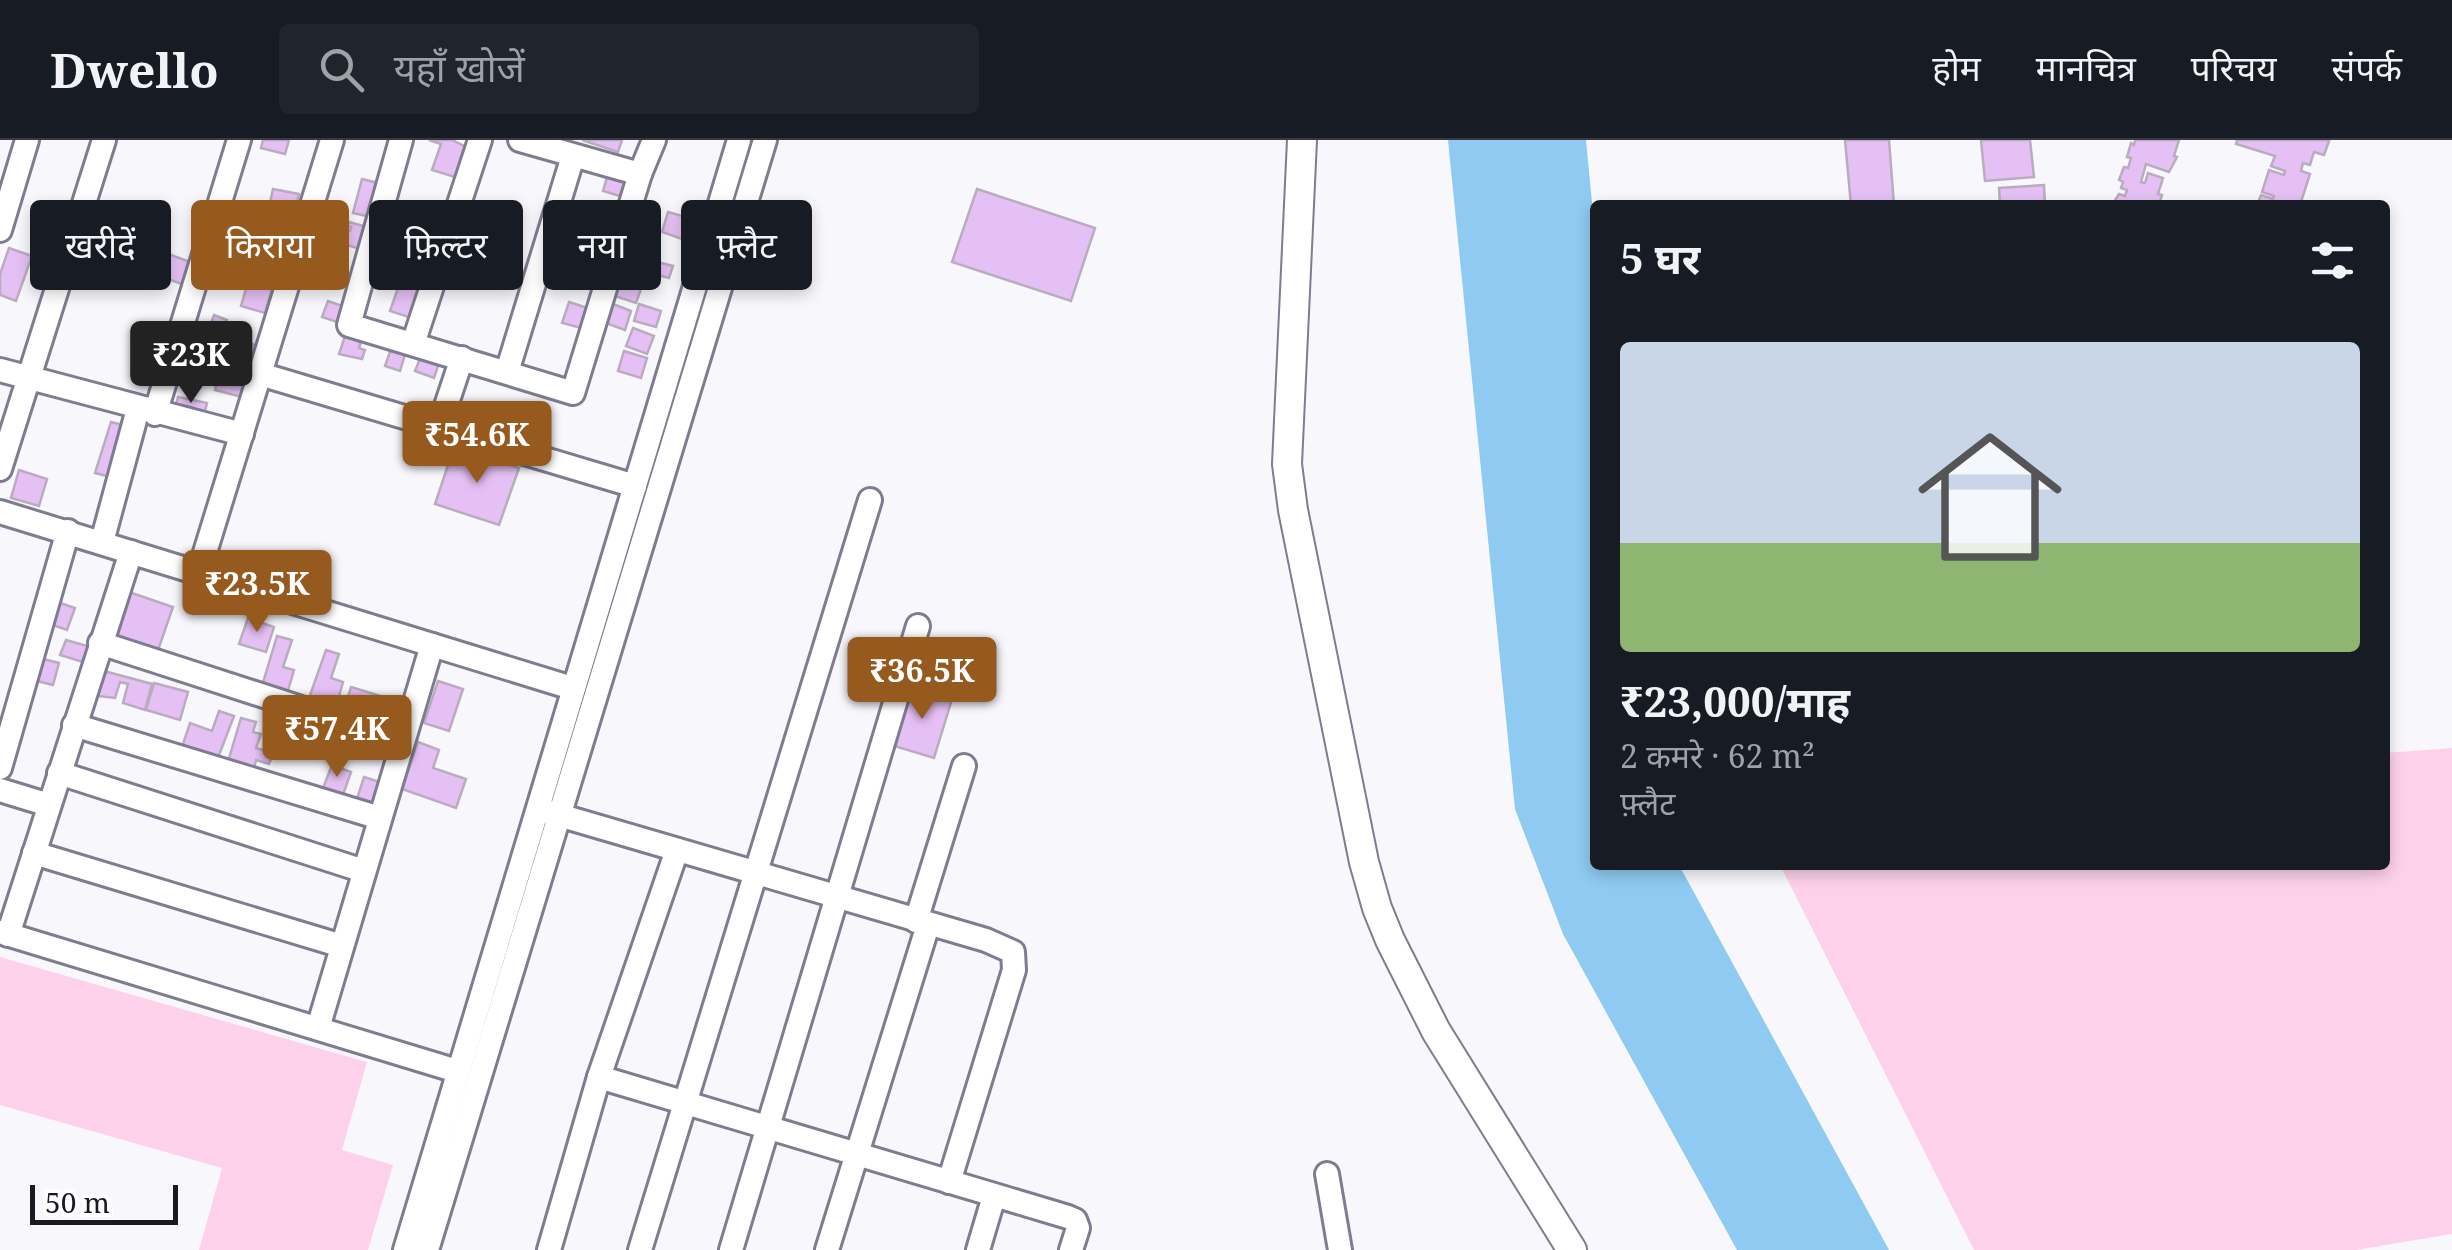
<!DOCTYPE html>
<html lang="hi">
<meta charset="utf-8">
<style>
:root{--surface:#171b24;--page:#20242c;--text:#f1f3f6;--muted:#9ea1a6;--line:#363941;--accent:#975a1e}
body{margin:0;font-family:"Noto Serif","Noto Sans Devanagari",serif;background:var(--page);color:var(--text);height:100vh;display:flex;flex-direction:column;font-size:38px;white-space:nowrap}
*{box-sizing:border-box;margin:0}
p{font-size:32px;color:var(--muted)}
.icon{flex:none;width:55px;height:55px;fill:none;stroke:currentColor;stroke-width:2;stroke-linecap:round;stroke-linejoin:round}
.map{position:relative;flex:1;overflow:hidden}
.side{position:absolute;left:1590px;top:60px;width:800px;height:670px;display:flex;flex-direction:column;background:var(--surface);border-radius:10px;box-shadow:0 5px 15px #0003}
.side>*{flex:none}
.top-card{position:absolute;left:30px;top:60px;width:950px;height:90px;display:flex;gap:20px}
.scale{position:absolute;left:30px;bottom:25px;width:148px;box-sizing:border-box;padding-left:10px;border:5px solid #1a1920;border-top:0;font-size:28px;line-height:35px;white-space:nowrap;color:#1a1920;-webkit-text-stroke:8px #fff;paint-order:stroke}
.price{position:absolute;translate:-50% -85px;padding:0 22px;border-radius:10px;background:var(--accent);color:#fff;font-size:32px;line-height:65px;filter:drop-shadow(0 2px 5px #0008)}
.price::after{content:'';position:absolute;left:50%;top:60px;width:30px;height:22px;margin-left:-15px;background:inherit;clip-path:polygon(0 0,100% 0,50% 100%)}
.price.active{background:#222;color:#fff}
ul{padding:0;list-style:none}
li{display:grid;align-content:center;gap:20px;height:530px;padding:0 30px}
li span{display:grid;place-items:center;height:310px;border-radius:10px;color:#555}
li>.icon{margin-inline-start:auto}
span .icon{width:180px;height:180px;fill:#fffc;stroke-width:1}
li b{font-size:42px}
h2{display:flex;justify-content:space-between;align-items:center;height:120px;padding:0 30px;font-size:42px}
.tag{padding:0 35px;border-radius:10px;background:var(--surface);box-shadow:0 5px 15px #0003;font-size:35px;line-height:90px}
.tag.active{background:var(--accent);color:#fff}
header{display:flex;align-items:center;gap:60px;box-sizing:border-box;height:140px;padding:0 50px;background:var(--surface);border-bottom:2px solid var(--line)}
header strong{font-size:48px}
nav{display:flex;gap:55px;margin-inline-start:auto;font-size:35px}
.search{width:700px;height:90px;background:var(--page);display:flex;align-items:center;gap:25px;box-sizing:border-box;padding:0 35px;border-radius:10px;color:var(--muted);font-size:38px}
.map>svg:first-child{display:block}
</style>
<header>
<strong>Dwello</strong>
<div class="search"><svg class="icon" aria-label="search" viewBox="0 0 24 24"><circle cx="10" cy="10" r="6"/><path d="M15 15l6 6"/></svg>यहाँ खोजें</div>
<nav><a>होम</a><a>मानचित्र</a><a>परिचय</a><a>संपर्क</a></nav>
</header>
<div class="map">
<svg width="2452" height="1110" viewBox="0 0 2452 1110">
<rect width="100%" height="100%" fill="#f8f7fc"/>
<g fill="#fed1eb">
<polygon points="2452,608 2452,1094 2356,1110 1974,1110 1780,725 2385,725 2385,613"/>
<polygon points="0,817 367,922 342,1010 393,1025 368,1110 199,1110 222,1028 0,965"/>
</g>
<polygon fill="#8ecaf1" points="1448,0 1586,0 1595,94 1595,725 1679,725 1889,1110 1737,1110 1563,794 1515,669"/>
<g fill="#e5c0f4" stroke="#b9acbe" stroke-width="2.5">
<polygon points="263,0 289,0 285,14 261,8"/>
<polygon points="429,0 452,0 468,8 458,38 432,30 441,4"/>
<polygon points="582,0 622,0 618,12"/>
<polygon points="1845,0 1889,0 1894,65 1851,65"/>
<polygon points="1981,0 2030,0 2034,37 1985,41"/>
<polygon points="2135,0 2179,0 2174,16 2177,17 2169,32 2146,24 2141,42 2145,43 2148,33 2163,38 2158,54 2162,55 2159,65 2112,65 2119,54 2125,56 2127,50 2121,48 2123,42 2119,40 2124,27 2128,28 2131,18 2127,17 2131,3 2134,5"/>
<polygon points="2237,0 2326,0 2329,1 2324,15 2314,12 2310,25 2303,23 2301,31 2310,34 2300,65 2257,65 2261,55 2273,59 2274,56 2262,52 2269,30 2284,35 2285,31 2271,26 2275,16 2236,4"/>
<polygon points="609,31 632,38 626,58 603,51"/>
<polygon points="362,39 386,45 376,78 353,73"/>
<polygon points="2044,45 2045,65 2000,65 1999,48"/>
<polygon points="273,49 299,54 293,78 268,72"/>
<polygon points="977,49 1095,88 1071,161 952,122"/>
<polygon points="424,72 444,77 437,101 417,95"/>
<polygon points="668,72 693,79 685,100 662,92"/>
<polygon points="48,76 73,84 68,96 44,89"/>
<polygon points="349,82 371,88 364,110 343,104 348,96 346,90 350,91 351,87 347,86"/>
<polygon points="141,104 193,123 184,145 160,136 163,128 136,118"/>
<polygon points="9,108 32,116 16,161 0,155 0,134"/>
<polygon points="380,120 429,135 415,179 390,171 398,148 374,141"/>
<polygon points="626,121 647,128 642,144 621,137"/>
<polygon points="653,121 673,126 669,138 650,133"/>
<polygon points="248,142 272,148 265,173 241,166"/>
<polygon points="619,143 641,149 636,163 615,156"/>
<polygon points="328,161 348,168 343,184 322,177"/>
<polygon points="569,162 591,169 585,189 562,183"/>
<polygon points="613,164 631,171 625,190 606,183"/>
<polygon points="639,164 661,171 656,187 634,181"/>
<polygon points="214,175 227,180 211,223 198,219"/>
<polygon points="633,188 654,196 647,214 626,206"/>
<polygon points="346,193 362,199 359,208 365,210 362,219 339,214"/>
<polygon points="229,198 253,204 249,218 226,212"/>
<polygon points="392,206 406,211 400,231 385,226"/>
<polygon points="423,211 441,217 434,238 415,231"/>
<polygon points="624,211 647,218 641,238 618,231"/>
<polygon points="219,232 246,239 242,257 215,250"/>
<polygon points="178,257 207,263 204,275 175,269"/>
<polygon points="111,282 123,285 107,336 95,333"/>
<polygon points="454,307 519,328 499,385 435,364"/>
<polygon points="19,330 47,339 39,366 11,358"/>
<polygon points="126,451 173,467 156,516 108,500"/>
<polygon points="52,460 75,468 67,490 44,482"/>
<polygon points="248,478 274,487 266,512 239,504"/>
<polygon points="277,496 292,500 283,527 294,530 287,554 262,546"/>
<polygon points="66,500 91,507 86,523 60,515"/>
<polygon points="326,510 339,514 331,538 343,542 336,567 309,558"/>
<polygon points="35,517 59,523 53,545 29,539"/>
<polygon points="104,531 152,544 145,570 123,563 128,544 120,542 115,558 97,556"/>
<polygon points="438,541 463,549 449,591 424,583"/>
<polygon points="154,543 188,552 180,580 146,570"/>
<polygon points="909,546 952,559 934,618 891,605"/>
<polygon points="351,547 384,557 375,584 343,574"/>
<polygon points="219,571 234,576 216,623 181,610 190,583 212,591"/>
<polygon points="241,578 256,582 253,592 261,594 256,608 273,613 269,624 256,620 253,633 227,625"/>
<polygon points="418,602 439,610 433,628 466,639 456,668 402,649"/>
<polygon points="332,625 351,632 343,655 323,648"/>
<polygon points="364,637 386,644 379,668 356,662"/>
</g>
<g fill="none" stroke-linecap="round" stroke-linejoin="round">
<g stroke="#7e7c90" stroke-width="28">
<g id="minor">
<polyline points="401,0 349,185 573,253 640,34 520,0"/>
<polyline points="640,34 654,0"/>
<polyline points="0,90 27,0"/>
<polyline points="413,204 480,0"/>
<polyline points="0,230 242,294"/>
<polyline points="507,232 573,16"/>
<polyline points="260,234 635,346"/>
<polyline points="155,274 239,0"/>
<polyline points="439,287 462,218"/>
<polyline points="0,329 104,0"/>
<polyline points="0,372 572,548"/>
<polyline points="102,402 138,269"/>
<polyline points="199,432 332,0"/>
<polyline points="100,503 403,601"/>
<polyline points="74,585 380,678"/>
<polyline points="0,628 68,391"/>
<polyline points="59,633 364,731"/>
<polyline points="0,650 49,665"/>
<polyline points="545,671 986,800 1013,812 1014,830 949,1042"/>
<polyline points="34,713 342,806"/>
<polyline points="916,781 964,626"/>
<polyline points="0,792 457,931"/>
<polyline points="8,795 131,412"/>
<polyline points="318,888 432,505"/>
<polyline points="599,937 1068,1077 1075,1080 1078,1088 1071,1110"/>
<polyline points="1327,1034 1340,1110"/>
<polyline points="405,1110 739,0"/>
<polyline points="427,1110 765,0"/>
<polyline points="549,1110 599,937 677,710"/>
<polyline points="640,1110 870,360"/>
<polyline points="731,1110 918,486"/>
<polyline points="827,1110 928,785"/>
<polyline points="978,1110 994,1056"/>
</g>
</g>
<g stroke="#7e7c90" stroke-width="32">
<polyline id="tertiary" points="1302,0 1287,324 1293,370 1364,722 1377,768 1390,800 1436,891 1572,1110"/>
</g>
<use href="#minor" stroke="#fff" stroke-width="22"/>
<use href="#tertiary" stroke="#fff" stroke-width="28"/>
</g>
</svg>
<div class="scale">50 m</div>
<b class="price active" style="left:191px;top:266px">₹23K</b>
<b class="price" style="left:477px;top:346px">₹54.6K</b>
<b class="price" style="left:257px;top:495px">₹23.5K</b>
<b class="price" style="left:922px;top:582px">₹36.5K</b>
<b class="price" style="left:337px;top:640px">₹57.4K</b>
<div class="top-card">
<a class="tag">खरीदें</a>
<a class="tag active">किराया</a>
<a class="tag">फ़िल्टर</a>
<a class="tag">नया</a>
<a class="tag">फ़्लैट</a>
</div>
<section class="side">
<h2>5 घर<svg class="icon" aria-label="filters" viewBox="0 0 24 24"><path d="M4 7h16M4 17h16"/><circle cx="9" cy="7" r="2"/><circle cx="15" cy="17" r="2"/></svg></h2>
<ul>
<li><span style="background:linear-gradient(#c9d6e8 65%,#8fb573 0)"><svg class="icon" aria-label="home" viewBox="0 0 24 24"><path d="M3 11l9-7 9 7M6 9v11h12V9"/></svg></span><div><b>₹23,000/माह</b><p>2 कमरे · 62 m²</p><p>फ़्लैट</p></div></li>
</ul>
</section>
</div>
